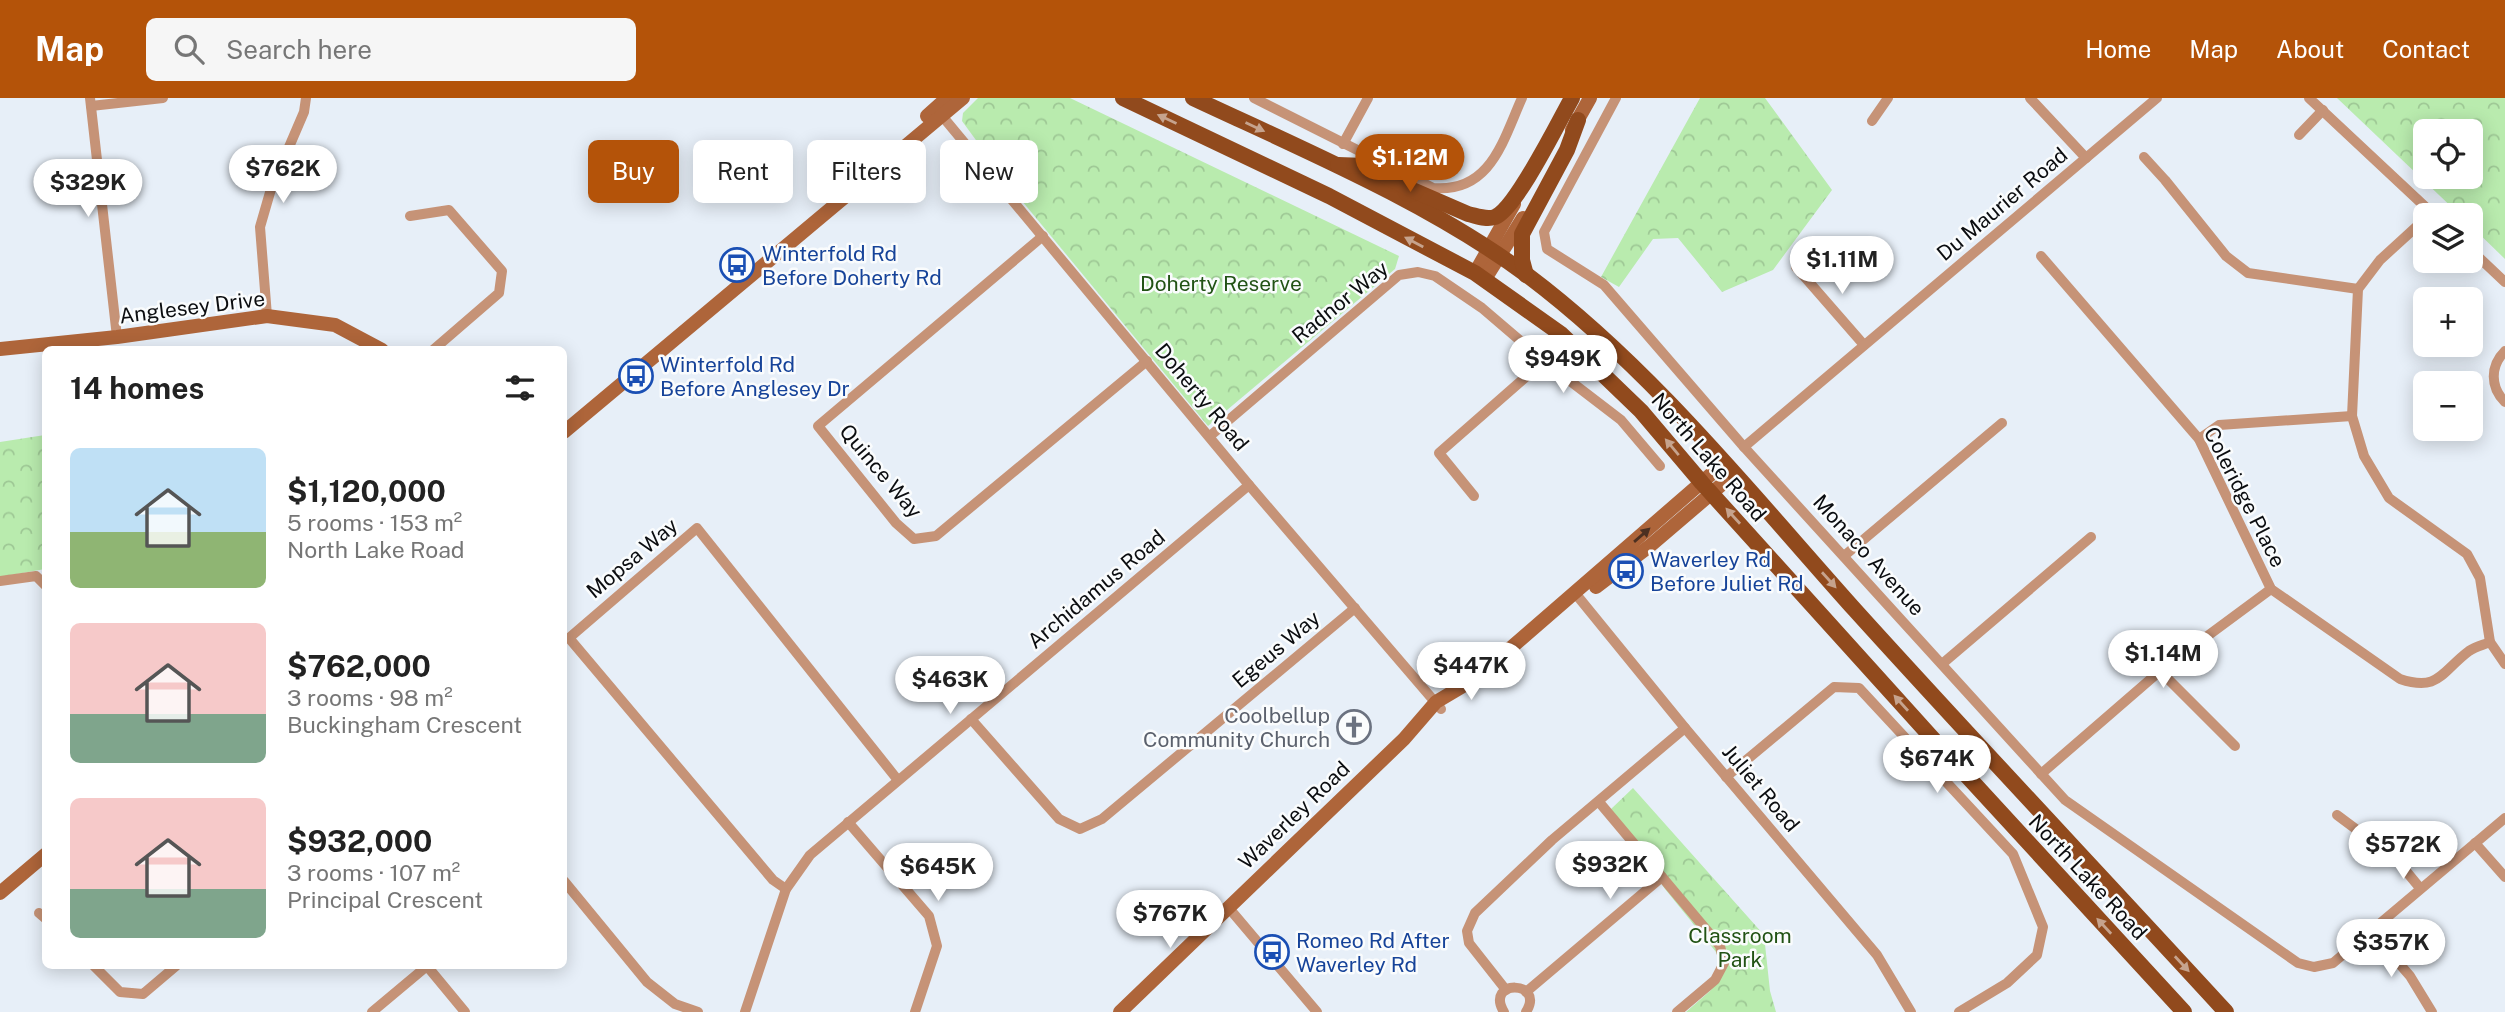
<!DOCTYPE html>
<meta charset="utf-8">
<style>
:root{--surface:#fff;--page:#f6f6f6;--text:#222;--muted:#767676;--accent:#b45309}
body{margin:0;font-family:"Public Sans",sans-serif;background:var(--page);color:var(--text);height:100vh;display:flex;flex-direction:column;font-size:26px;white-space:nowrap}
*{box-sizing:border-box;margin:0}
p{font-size:23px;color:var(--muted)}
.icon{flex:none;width:38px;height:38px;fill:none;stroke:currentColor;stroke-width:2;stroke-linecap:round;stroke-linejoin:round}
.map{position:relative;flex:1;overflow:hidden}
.sheet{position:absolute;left:42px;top:248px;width:525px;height:623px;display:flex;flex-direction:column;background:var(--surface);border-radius:10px;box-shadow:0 4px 18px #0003}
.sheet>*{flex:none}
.top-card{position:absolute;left:588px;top:42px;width:665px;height:63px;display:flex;gap:14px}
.controls{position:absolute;left:2413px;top:21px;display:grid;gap:14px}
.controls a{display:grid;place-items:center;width:70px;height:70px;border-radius:10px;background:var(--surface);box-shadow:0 4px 18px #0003;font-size:35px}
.price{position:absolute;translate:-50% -60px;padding:0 16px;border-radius:24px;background:#fff;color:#222;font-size:23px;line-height:46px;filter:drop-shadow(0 2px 4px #0008)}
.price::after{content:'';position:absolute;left:50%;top:42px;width:21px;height:16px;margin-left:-10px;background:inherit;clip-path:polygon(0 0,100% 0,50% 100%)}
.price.on{background:var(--accent);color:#fff}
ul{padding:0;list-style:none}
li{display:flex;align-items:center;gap:21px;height:175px;padding:0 28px}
li span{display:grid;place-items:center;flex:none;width:196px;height:140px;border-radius:10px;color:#555}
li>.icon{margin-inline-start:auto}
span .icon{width:84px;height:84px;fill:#fffc;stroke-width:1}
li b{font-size:30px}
h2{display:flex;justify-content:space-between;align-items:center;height:84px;padding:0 28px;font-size:30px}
.pill{padding:0 24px;border-radius:10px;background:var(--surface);box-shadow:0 4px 18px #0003;font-size:24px;line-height:63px}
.pill.on{background:var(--accent);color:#fff}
header{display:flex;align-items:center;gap:42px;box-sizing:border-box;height:98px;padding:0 35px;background:var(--accent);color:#fff}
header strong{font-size:33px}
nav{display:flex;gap:38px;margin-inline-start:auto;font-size:24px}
.search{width:490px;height:63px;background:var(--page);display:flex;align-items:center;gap:18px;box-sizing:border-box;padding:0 24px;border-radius:10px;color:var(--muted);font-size:26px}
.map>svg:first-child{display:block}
</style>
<header>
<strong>Map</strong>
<div class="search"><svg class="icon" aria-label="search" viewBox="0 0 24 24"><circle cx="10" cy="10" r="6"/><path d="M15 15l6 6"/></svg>Search here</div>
<nav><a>Home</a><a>Map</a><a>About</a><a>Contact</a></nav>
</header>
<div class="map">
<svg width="2505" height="914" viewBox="0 0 2505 914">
<defs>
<pattern id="forest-crowns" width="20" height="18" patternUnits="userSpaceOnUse" patternTransform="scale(1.75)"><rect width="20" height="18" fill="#b9ebae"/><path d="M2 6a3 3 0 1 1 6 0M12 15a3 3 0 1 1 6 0" fill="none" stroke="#9ec895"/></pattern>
</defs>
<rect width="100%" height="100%" fill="#e7eff8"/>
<g fill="url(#forest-crowns)" fill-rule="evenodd">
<polygon points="978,0 1070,0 1399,158 1395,171 1208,328 1008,86 962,23 963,15"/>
<polygon points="1700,0 1765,0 1832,92 1773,172 1722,194 1678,140 1653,141 1619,189 1601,179"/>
<path d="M2337,0H2505V161L2471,128V117H2460ZM2471,33V79H2426V33Z"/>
<polygon points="45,337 45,471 0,479 0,344"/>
<polygon points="1633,690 1764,837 1770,893 1776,914 1686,914 1710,893 1724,875 1716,854 1665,791 1611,711"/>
</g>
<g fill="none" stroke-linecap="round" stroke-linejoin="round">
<g stroke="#c69377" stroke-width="10">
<polyline points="90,0 117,239"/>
<path d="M1254,0L1433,90C1491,95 1503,42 1522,0"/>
<polyline points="1616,0 1544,134 1547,151 1604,187 1744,349 2065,702 2298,865 2314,869 2333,865 2505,720"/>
<polyline points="2030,0 2086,60"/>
<polyline points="2309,0 2434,117"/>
<polyline points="91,8 163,0"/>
<polyline points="938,13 1249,387 1441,611"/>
<polyline points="1872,23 1888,0"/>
<polyline points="2299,37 2323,12"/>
<polyline points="1343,46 1368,0"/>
<polyline points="2144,59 2165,82 2226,158 2248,175 2358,191"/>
<polyline points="410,118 449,112 502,173 499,195 433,252"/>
<polyline points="2426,120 2380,162 2358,191 2352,318 2364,358 2389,400 2467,456 2480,480 2490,544 2505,566"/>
<polyline points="1043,138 818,328 896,425 914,441 936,438 1147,263"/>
<polyline points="2471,152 2505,184"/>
<path d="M2041,158L2199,341L2271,491L2400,581C2439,594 2441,574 2469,553C2475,549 2483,547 2490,544"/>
<polyline points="1796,169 1864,247"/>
<polyline points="267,218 260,129 271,91 304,14 306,0"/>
<path d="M2505,253C2490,268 2490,289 2505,304"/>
<polyline points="1210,338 1399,177 1418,174 1435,178 1482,210 1544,263 1621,322 1660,368"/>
<polyline points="2199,341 2219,327 2352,318"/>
<polyline points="1744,349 2157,0"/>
<polyline points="1474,398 1439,355 1544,263"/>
<polyline points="1844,458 2002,325"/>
<polyline points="0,483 36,478 46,488"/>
<polyline points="1575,495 1685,630 1877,857 1911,914"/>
<polyline points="1942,566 2091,439"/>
<polyline points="2160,573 2235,648"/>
<polyline points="971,621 1059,721 1080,731 1102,721 1355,510"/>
<polyline points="2041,676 2160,573 2271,491"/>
<polyline points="1726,679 1834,589 1859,590 2013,756 2043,829 2037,857 2007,885 1959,914"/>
<polyline points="2337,717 2396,761 2420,790"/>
<polyline points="848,724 929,818 937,848 915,914"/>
<polyline points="2475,745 2505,779"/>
<polyline points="1662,779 1720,848 1724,865 1715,882 1677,914"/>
<polyline points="564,783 647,884 675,906 698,914"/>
<polyline points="786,791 773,782 569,540 697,430 897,681"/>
<polyline points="1228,809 1317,914"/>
<polyline points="39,815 46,821"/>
<polyline points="2370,832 2410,878 2432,914"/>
<polyline points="94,868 120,894 143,896 176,868"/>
<polyline points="1506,892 1469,845 1467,833 1475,815 1552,742 1685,630"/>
<polyline points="1526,894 1662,779 1599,704"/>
<polyline points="372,914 427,868 465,914"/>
<polyline points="745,914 786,791 810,757 1249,387"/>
<path d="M1504,914C1484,881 1546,882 1526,914"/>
</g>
<g stroke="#ae653a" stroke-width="14">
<polyline points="927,18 947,0"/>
<polyline points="1572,32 1590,0"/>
<polyline points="1475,175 1514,106"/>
<polyline points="1485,181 1523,120"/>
<polyline points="0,251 117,239 267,218 335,227 382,252"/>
<polyline points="564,334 963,0"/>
<polyline points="1596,489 1651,447 1734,376"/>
<polyline points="0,795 46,756"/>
<polyline points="1120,914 1404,641 1436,604 1468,585 1498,561 1724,365"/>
</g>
<g stroke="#914a1d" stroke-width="16">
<polyline points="1123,0 1329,98 1475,175 1561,236 1641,313 1702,385 1934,642 2184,914"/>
<path d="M1193,0C1304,52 1428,104 1527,177C1651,270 1752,397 1855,512C1977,647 2103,780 2226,914"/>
<path d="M1338,67L1365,68L1408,90L1468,116C1477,118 1486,122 1495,119C1516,111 1559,23 1572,0"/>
<polyline points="1526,177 1522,162 1522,136 1567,52 1578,22"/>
</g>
</g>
<defs><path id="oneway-solid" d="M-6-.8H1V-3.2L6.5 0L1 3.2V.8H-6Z" transform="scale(1.75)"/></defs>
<g fill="#c6a38d">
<use href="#oneway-solid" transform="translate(1167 21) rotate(-155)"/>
<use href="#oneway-solid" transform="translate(1255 29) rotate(25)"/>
<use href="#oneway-solid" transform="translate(1414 144) rotate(-152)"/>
<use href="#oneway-solid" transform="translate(1672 349) rotate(-130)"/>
<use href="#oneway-solid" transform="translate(1733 418) rotate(-132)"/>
<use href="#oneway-solid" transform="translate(1829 482) rotate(48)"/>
<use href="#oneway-solid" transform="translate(1901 605) rotate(-132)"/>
<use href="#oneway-solid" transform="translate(2104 828) rotate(-133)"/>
<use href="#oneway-solid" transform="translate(2182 866) rotate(47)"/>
</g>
<use fill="#4c3021" href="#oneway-solid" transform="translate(1642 437) rotate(-41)"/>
<defs>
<g id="bus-ring" transform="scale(1.75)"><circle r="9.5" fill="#fafcfd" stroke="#1a4fb4" stroke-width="1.5"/><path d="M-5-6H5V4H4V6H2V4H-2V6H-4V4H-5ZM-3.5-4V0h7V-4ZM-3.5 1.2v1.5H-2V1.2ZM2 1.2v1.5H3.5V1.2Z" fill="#1a4fb4"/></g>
<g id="church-ring" transform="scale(1.75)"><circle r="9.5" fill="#fafcfd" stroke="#6b7280" stroke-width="1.5"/><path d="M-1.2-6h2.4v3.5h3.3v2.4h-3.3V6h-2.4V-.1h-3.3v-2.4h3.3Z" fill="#6b7280"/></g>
</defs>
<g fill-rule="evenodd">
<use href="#bus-ring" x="737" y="167"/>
<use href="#bus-ring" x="636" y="278"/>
<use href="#bus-ring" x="1626" y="473"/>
<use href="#church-ring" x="1354" y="629"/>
<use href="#bus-ring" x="1272" y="854"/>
</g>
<g text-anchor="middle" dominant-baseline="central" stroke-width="5" stroke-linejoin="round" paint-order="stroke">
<g font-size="21" fill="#0b0d10" stroke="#fafcfd">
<text transform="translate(2002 106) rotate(-40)">Du Maurier Road</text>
<text transform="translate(1340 204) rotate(-39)">Radnor Way</text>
<text transform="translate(192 209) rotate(-7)">Anglesey Drive</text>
<text transform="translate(1202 299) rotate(50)">Doherty Road</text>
<text transform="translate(1709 359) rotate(49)">North Lake Road</text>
<text transform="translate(881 373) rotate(50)">Quince Way</text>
<text transform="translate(2245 399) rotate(63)">Coleridge Place</text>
<text transform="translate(1869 457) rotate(48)">Monaco Avenue</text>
<text transform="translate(632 460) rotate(-40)">Mopsa Way</text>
<text transform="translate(1096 491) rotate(-40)">Archidamus Road</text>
<text transform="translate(1276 551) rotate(-40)">Egeus Way</text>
<text transform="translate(1761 690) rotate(50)">Juliet Road</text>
<text transform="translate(1294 717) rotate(-44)">Waverley Road</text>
<text transform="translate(2088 779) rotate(47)">North Lake Road</text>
</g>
<g font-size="21" fill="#164399" stroke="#fafcfd" text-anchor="start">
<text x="762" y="155">Winterfold Rd<tspan x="762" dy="24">Before Doherty Rd</tspan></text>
<text x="660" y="266">Winterfold Rd<tspan x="660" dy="24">Before Anglesey Dr</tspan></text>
<text x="1650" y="461">Waverley Rd<tspan x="1650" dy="24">Before Juliet Rd</tspan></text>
<text x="1296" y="842">Romeo Rd After<tspan x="1296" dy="24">Waverley Rd</tspan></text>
</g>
<g font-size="21" fill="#225315" stroke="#fafcfd">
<text x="1221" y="185">Doherty Reserve</text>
<text x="1740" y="837">Classroom<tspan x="1740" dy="24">Park</tspan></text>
</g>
<g font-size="21" fill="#5b616d" stroke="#fafcfd" text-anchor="end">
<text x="1330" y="617">Coolbellup<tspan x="1330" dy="24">Community Church</tspan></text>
</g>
</g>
</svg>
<div class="controls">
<a><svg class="icon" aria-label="locate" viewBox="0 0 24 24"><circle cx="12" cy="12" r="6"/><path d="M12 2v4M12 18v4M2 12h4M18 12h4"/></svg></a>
<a><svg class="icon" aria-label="layers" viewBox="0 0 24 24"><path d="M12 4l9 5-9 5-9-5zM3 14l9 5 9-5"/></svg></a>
<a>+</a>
<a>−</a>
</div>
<b class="price on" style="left:1410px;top:96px">$1.12M</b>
<b class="price" style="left:283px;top:107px">$762K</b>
<b class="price" style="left:88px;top:121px">$329K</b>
<b class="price" style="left:1842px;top:198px">$1.11M</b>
<b class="price" style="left:1563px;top:297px">$949K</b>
<b class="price" style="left:2163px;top:592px">$1.14M</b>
<b class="price" style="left:1471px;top:604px">$447K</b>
<b class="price" style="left:950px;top:618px">$463K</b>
<b class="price" style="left:1937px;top:697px">$674K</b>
<b class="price" style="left:2403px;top:783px">$572K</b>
<b class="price" style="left:1610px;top:803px">$932K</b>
<b class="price" style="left:938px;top:805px">$645K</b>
<b class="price" style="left:1170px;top:852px">$767K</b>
<b class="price" style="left:2391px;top:881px">$357K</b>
<div class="top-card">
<a class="pill on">Buy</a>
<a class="pill">Rent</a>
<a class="pill">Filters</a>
<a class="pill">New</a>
</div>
<section class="sheet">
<h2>14 homes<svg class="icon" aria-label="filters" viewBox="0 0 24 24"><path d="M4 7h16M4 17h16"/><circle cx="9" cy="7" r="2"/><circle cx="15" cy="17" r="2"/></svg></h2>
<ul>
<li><span style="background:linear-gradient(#bfe0f5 60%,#8fb573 0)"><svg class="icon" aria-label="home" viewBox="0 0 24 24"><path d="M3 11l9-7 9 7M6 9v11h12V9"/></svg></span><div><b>$1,120,000</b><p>5 rooms · 153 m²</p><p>North Lake Road</p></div></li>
<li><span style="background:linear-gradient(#f6c9c9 65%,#7fa58c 0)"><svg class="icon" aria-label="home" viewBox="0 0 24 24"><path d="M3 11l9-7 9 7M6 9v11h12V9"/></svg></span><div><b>$762,000</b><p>3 rooms · 98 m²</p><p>Buckingham Crescent</p></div></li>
<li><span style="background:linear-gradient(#f6c9c9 65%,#7fa58c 0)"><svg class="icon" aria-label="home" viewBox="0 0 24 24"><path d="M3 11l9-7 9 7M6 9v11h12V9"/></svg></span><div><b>$932,000</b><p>3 rooms · 107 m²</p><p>Principal Crescent</p></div></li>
</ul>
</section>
</div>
